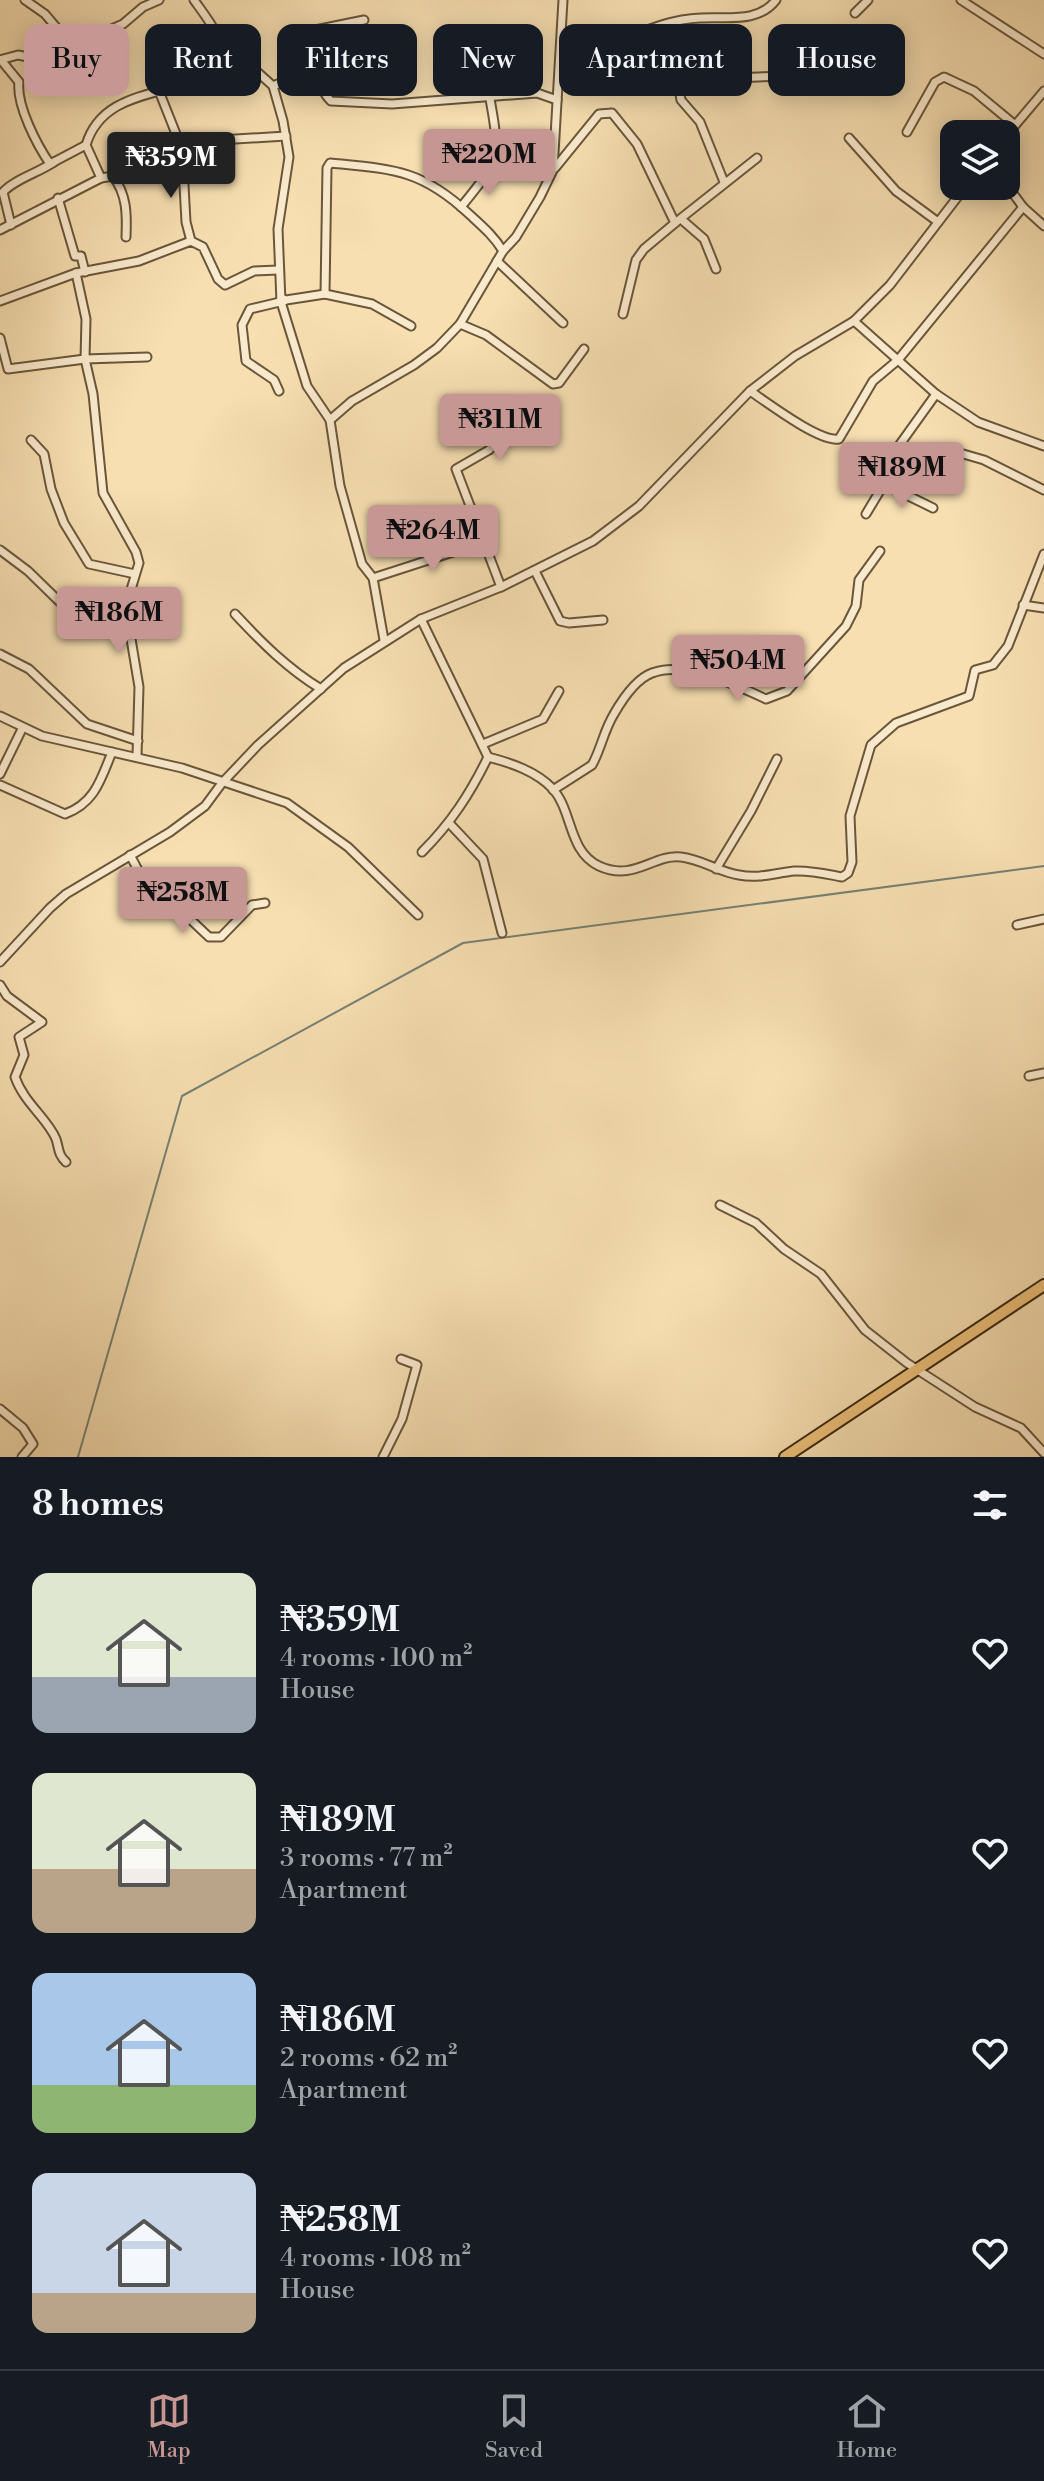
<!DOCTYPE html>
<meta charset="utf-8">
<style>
:root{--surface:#171b24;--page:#20242c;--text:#f1f3f6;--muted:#9ea1a6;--line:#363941;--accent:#c59692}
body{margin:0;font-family:"Libre Bodoni",serif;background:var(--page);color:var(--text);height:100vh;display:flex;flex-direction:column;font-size:30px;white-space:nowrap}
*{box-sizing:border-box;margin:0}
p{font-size:26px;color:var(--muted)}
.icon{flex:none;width:44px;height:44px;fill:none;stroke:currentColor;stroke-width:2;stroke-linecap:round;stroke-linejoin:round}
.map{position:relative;height:1457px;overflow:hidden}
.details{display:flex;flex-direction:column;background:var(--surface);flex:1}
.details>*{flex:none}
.hud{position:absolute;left:24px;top:24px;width:996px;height:72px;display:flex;gap:16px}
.tools{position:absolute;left:940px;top:120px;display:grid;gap:16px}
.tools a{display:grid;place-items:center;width:80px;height:80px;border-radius:16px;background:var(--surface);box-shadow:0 4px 20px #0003;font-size:40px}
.price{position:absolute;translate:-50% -68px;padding:0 18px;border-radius:8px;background:var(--accent);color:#111;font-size:26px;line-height:52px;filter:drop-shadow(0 2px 4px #0008)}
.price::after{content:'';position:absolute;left:50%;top:48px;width:24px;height:18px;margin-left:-12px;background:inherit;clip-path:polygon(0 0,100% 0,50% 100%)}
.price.selected{background:#222;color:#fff}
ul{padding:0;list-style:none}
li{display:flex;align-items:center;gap:24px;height:200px;padding:0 32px}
li span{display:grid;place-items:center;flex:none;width:224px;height:160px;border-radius:16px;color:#555}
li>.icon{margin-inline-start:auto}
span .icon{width:96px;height:96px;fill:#fffc;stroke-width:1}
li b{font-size:34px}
h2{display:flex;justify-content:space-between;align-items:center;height:96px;padding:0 32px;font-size:34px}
.chip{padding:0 28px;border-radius:16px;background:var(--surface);box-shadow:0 4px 20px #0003;font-size:28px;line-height:72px}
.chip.selected{background:var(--accent);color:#111}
.tabs{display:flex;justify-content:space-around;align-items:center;height:112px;border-top:2px solid var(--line);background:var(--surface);font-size:22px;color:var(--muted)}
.tabs a{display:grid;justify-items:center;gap:4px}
.tabs .selected{color:var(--accent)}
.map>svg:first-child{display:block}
</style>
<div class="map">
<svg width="1044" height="1457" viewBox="0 0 1044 1457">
<rect width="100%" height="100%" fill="#f7dfb2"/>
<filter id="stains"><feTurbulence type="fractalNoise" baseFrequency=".0025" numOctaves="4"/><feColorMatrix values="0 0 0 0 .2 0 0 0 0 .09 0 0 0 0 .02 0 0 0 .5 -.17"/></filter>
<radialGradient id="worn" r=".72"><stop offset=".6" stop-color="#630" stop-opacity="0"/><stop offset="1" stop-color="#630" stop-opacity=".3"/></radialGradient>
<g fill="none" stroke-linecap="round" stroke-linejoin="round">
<polyline stroke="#768173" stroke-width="2" points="78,1457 182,1096 463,943 1044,866"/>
<g stroke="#6a563a" stroke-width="11">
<g id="minor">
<polyline points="25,0 45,14 72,46"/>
<polyline points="961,0 1044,54"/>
<polyline points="855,13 868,0"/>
<path d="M364,20L315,30C313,49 316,88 331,101L392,104L537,93L557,100"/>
<path d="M561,55C581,50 602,47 622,40C647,30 672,19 700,18C725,16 758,24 776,0"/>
<polyline points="0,60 18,55 38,59 56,53 123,24 143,7 159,0"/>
<polyline points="244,60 273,86 283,121 289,157 278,229 281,302 307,386 330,420 340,486 362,564 373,578 384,640"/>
<polyline points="273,86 317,67"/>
<polyline points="159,91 182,149 202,141 286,136"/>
<polyline points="907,132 935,82 944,77 974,91 1015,125"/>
<polyline points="1006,136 1044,91"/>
<polyline points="849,138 896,191 938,222"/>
<path d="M86,145C105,82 184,100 224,63C226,41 206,17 194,0"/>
<polyline points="182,149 186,222 191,241"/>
<polyline points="555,168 599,114 612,113 637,144 675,223 757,158"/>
<path d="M101,178L113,176C127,195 127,214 126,237"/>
<path d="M724,182L700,122L681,100L679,89C711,76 747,78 780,76"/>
<polyline points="1006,184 1023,207 1044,226"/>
<polyline points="58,198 75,256 81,256 85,272"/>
<path d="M461,207C499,160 501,159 490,99"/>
<polyline points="681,219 704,239 716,269"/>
<path d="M11,225L3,192C15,179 38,173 54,162"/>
<path d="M0,230L101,178L86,145L50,164C37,145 16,105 19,82L1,60"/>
<polyline points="497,261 563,323"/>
<polyline points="76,273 86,319 85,359 147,357"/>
<path d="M325,294L327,168L330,163C392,169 421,169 469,214C482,226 494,236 503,251"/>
<polyline points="281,298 286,300 325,294 372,304 411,326"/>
<polyline points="0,301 76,273 139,261 191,241 203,247 218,279 225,285 254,271 278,270"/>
<polyline points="623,314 636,260 644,249 675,223"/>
<polyline points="854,321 936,394 978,422 1044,446"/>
<polyline points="460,324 486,335 553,384 559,383 584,349"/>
<polyline points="0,338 8,369 85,359 93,394 103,493 136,552 139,563 129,596 129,627 139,687 137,756"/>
<polyline points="279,391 274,380 246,361 242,325 250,309 284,301"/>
<path d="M750,391C768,403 819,442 839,439L873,381L898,360L1023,207"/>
<polyline points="330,420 352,401 414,365 437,348 460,324 503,251 516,237 540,197 553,170 563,0"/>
<polyline points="31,440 44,454 51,489 64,523 89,564 135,574"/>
<polyline points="953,451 984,460 1044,490"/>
<polyline points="884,484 933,508"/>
<polyline points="866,514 884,484 898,447 936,394"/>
<path d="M0,550L28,571L71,613C91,618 102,595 129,596"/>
<polyline points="535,571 560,621 569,623 603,620"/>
<polyline points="373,578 484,542"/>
<polyline points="501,587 456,469 489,450 519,420"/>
<polyline points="1023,605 1044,608"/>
<path d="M235,614C262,643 288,669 321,689"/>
<path d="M421,619L488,757C470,794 451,823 422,852"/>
<polyline points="0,654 29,669 87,724 138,741"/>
<polyline points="0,716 42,736 182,768 287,803 348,847 418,915"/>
<polyline points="483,744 543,719 559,691"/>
<path d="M488,757C511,763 536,771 553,789C573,812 568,851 599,866C634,882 653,854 681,857C701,859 719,872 739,875C759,879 775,873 794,871C810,870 826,874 842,877L848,873L852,862L850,816L871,745L896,723L969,696L975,670L993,665L1008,646L1044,554"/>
<polyline points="0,774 22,729"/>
<path d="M0,785L65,814C95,803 101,779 112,752"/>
<path d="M553,790L592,765C601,749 604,730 614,714C622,700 636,679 652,673C685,660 736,685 766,699L787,691L846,626L856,606L859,580L880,551"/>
<polyline points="450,824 483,859 502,933"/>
<polyline points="130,855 146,885 172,902 209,937 221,937 252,905 265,903"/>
<polyline points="716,869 751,811 777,759"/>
<polyline points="1017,925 1044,919"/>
<polyline points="0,962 50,908 66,894 170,832 205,806 222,783 258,745 344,668 421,619 501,587 593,541 639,506 750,391 795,356 854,321 890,285 966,186"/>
<path d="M0,985L7,996L42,1022L19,1037L24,1055L15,1077C24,1103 48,1119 56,1139C59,1148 58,1155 66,1162"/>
<polyline points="1029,1076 1044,1073"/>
<polyline points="720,1205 756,1223 784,1249 821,1274 865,1330 907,1363 975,1407 1021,1428 1044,1453"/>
<polyline points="0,1409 23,1428 33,1444 22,1457"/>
<polyline points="383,1457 402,1419 417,1365 401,1359"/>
</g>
</g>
<g stroke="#3b2812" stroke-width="14">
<polyline id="highway" points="785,1457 1044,1285"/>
</g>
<use href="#minor" stroke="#faeacd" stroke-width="7"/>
<use href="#highway" stroke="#ecc079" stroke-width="10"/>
</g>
<rect width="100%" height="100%" filter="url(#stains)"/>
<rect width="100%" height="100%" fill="url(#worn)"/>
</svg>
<div class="tools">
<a><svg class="icon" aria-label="layers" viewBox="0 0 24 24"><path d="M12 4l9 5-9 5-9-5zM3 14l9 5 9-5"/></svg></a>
</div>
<b class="price" style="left:489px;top:197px">₦220M</b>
<b class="price selected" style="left:171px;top:200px">₦359M</b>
<b class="price" style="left:500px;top:462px">₦311M</b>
<b class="price" style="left:902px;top:510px">₦189M</b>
<b class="price" style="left:433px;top:573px">₦264M</b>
<b class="price" style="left:119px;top:655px">₦186M</b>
<b class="price" style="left:738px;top:703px">₦504M</b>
<b class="price" style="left:183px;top:935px">₦258M</b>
<div class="hud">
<a class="chip selected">Buy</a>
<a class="chip">Rent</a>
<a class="chip">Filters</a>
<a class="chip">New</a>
<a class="chip">Apartment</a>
<a class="chip">House</a>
</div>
</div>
<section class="details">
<h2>8 homes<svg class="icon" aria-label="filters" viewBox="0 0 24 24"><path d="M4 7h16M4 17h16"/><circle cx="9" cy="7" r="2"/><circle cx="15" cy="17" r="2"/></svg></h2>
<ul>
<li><span style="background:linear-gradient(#dfe7d0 65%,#9aa5b1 0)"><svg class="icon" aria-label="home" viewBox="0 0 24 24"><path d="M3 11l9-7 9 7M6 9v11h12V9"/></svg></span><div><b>₦359M</b><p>4 rooms · 100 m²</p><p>House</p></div><svg class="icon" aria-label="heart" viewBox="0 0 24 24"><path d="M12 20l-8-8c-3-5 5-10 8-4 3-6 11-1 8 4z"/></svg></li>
<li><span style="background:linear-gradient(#dfe7d0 60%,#b9a48a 0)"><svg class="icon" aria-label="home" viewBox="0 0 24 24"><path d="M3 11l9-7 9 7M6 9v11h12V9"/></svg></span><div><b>₦189M</b><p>3 rooms · 77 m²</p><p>Apartment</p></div><svg class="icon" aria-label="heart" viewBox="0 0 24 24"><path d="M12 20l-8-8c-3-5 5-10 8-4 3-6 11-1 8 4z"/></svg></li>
<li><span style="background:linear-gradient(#a9c7e8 70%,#8fb573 0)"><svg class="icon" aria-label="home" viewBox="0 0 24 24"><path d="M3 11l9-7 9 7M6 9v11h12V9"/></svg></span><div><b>₦186M</b><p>2 rooms · 62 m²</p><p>Apartment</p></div><svg class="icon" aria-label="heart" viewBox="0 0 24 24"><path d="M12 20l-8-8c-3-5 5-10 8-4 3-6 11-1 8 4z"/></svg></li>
<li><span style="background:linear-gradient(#c9d6e8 75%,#b9a48a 0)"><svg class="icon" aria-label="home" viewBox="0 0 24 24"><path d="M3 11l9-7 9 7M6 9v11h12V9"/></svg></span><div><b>₦258M</b><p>4 rooms · 108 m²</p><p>House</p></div><svg class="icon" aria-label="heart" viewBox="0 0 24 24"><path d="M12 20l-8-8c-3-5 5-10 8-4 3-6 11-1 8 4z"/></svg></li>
</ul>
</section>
<nav class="tabs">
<a class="selected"><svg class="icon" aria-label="map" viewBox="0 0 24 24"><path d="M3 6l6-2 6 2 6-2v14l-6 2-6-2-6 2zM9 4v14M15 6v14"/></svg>Map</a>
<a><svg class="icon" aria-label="saved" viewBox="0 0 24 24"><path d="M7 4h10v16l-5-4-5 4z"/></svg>Saved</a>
<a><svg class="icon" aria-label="home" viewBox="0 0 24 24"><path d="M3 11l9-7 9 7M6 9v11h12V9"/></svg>Home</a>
</nav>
